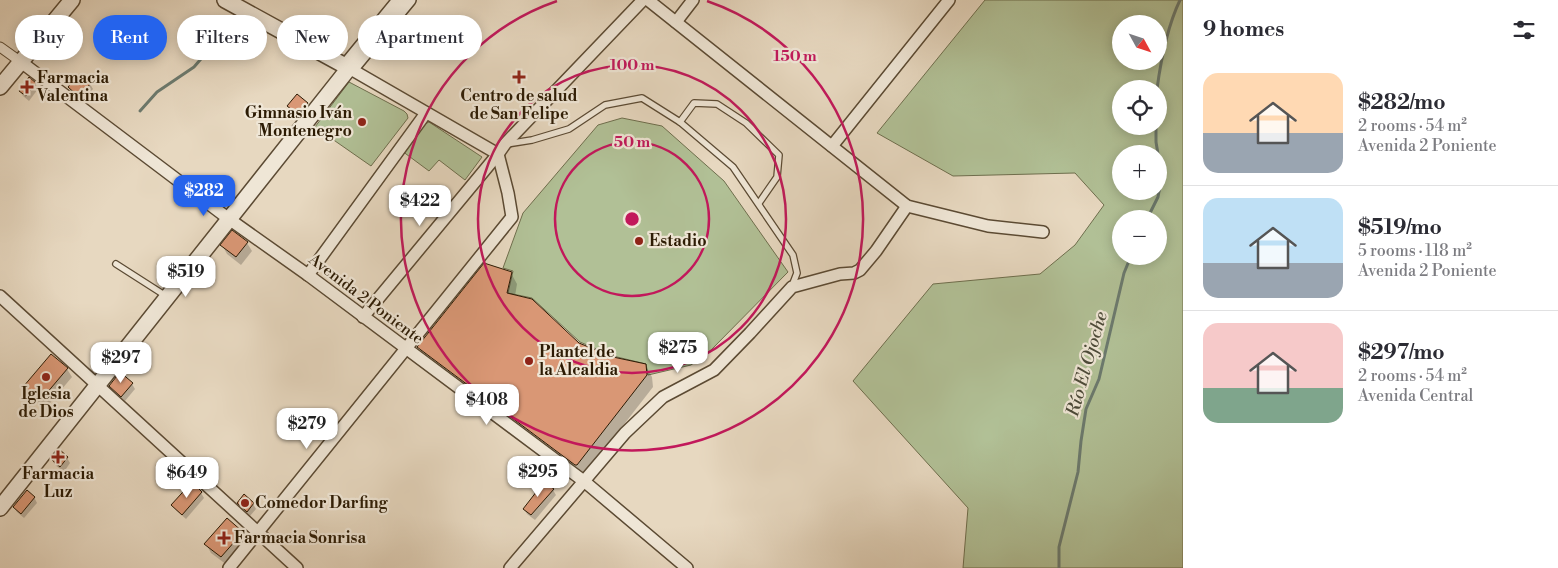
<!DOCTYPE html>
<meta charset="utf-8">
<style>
:root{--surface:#fff;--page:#f2f2f3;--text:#2b2b33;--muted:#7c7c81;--line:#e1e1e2;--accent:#2563eb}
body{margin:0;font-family:"Libre Bodoni",serif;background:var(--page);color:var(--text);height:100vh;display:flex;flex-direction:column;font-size:19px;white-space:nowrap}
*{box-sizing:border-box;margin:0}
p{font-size:16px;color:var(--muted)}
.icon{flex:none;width:28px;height:28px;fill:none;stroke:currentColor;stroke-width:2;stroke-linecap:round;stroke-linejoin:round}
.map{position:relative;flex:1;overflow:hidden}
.side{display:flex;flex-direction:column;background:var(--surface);width:375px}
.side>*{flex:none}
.hud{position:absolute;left:15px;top:15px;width:475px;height:45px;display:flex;gap:10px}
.needle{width:32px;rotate:130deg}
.buttons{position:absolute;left:1112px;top:15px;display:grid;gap:10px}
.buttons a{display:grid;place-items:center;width:55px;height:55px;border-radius:50%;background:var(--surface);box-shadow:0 2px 12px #0003;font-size:25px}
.price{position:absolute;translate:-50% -42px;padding:0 11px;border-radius:10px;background:#fff;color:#222;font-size:16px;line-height:32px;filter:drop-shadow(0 1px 2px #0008)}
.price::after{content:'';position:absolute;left:50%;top:30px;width:15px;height:11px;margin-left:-8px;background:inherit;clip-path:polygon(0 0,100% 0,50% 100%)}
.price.active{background:var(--accent);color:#fff}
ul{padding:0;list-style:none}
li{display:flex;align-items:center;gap:15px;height:125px;padding:0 20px}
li+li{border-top:1px solid var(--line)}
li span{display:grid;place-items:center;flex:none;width:140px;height:100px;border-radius:15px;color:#555}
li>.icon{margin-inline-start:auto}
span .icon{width:60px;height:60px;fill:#fffc;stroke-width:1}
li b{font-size:21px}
h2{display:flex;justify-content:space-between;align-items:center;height:60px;padding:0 20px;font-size:21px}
.pill{padding:0 18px;border-radius:22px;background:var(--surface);box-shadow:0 2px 12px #0003;font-size:18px;line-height:45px}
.pill.active{background:var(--accent);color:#fff}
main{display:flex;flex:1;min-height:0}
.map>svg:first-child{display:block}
</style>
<main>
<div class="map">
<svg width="1183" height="568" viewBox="0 0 1183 568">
<rect width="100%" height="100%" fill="#e7d8c0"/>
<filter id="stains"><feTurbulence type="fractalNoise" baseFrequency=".004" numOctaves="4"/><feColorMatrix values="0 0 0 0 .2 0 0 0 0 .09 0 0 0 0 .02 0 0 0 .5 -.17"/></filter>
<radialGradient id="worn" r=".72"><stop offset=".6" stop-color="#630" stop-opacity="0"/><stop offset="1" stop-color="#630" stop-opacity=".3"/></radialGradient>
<g fill="#b1c096" stroke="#6e6e4d" fill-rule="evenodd">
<path d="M985,0H1183V568H963L968,508L853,381L933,284L1040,274L1075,245L1104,205L1075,173L953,176L877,133ZM1121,24H1159V61H1121ZM1121,89H1159V126H1121ZM1121,154H1159V191H1121ZM1121,219H1159V256H1121Z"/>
<polygon points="349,82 404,111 407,114 408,118 371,166 315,127"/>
<polygon points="622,118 662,126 724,181 788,272 711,350 691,365 648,375 646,364 613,356 580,342 532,298 508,293 513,271 503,268 523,213 598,125"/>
<polygon points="429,122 482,157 465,180 439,160 429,171 402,151 419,127"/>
</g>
<g fill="#0003">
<polygon points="35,83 38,89 29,101 23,96 20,91"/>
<polygon points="90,84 93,89 83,101 72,93 69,88"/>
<polygon points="307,103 310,109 302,119 292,111 289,106"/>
<polygon points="232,232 247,243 252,251 241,265 227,254 222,245"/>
<polygon points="511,273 517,284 515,296 578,344 612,358 645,365 652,377 653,387 584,476 425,358 418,347"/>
<polygon points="67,369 72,377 45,409 29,395 25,387"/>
<polygon points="132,384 135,389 125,401 114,391 111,386"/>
<polygon points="59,451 67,458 70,463 64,472 55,465 52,460"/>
<polygon points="192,484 201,493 204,498 186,519 176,510 173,505"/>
<polygon points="553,490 556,495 535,520 527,514 524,509"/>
<polygon points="34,497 37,503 24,518 17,512 14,507"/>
<polygon points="238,503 253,504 256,509 250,516 242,508"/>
<polygon points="242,533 246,542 227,565 211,553 206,544"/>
</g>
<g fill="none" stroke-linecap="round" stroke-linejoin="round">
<g stroke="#6c7a6e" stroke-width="3">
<path d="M1157,89C1161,59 1167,27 1180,0"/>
<polyline points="140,111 157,92 194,67 225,31"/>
<polyline points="1156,126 1156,142 1158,154"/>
<polyline points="1159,160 1161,172 1159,191"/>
<polyline points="1147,219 1158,197 1159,191"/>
<polyline points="1059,568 1059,547 1078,472 1081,441 1086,409 1099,379 1124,273 1131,256"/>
</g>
</g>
<g fill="#d99775" stroke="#2c1b04">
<polygon points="79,74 91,83 79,97 68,87"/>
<polygon points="29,77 36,83 26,96 19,91"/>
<polygon points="297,94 308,103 299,115 287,106"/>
<polygon points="232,230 248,242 236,257 220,245"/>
<polygon points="484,263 512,272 507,293 532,299 579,343 613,357 646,364 647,375 577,465 575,465 417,347"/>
<polygon points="51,354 68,368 40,401 23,387"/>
<polygon points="120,372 133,383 121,397 109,386"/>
<polygon points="59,449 68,457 60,467 51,459"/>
<polygon points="192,482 202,492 182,515 171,505"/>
<polygon points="544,482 554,489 531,515 523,509"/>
<polygon points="27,490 35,497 21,514 13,507"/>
<polygon points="244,494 254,503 247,512 237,503"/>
<polygon points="227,518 243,532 221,557 204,544"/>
</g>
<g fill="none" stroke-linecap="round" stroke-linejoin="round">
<g stroke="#5b4a33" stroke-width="8">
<g id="service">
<polyline points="680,122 694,103 717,104 746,123 779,155 777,177 759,203"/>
<polyline points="507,144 532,140 569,129 605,105 642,98 680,122 733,167 793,255 797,273 792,286"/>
<polyline points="116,264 166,296"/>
</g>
</g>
<g stroke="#5b4a33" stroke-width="11">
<polyline id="pedestrian" points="0,47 21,62"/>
</g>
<g stroke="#5b4a33" stroke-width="14">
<g id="minor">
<polyline points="648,0 907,206 988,226 1043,232"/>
<polyline points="676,22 693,0"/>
<polyline points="21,62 229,219 308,275 585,482 687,568"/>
<polyline points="344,66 398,0"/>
<polyline points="352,70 410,0"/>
<polyline points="832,146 949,0"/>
<polyline points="308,275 426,113"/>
<polyline points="0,296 297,568"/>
<polyline points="363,317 498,154 505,144 643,0"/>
<polyline points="229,568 512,217 508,193 498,154 349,68"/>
<polyline points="510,568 625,433 663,397 714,370 750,333 792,287 840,274 854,273 860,270 876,251 907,206"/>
</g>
</g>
<g stroke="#5b4a33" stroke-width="18">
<g id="tertiary">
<polyline points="0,87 72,0"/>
<polyline points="0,508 349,68 225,0"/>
</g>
</g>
<use href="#service" stroke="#efe6d6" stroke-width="5.5"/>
<use href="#pedestrian" stroke="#efe6d6" stroke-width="9"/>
<use href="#minor" stroke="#efe6d6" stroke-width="11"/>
<use href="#tertiary" stroke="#efe6d6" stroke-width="15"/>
</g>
<g fill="none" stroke="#c2185b" stroke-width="2.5">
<circle cx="632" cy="219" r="77"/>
<circle cx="632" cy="219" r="154"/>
<path d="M707 1A231 231 0 1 1 557 1"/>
</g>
<g fill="#8f2418" stroke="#efe6d6" stroke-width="2">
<path d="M516.5 69.5h5v5h5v5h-5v5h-5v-5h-5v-5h5z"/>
<path d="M24.5 79.5h5v5h5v5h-5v5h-5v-5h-5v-5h5z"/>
<circle cx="362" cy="122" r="5"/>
<circle cx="639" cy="241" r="5"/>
<circle cx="529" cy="361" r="5"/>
<circle cx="46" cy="377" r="5"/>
<path d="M55.5 449.5h5v5h5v5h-5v5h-5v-5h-5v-5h5z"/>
<circle cx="245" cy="503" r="5"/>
<path d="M221.5 530.5h5v5h5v5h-5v5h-5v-5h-5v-5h5z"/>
</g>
<g text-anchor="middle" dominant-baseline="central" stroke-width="4.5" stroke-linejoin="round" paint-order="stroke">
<g font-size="16" font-weight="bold" fill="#2c1b04" stroke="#efe6d6" text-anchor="start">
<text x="37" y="78">Farmacia<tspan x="37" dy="18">Valentina</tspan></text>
<text x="519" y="96" text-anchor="middle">Centro de salud<tspan x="519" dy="18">de San Felipe</tspan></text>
<text x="352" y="113" text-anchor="end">Gimnasio Iván<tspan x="352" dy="18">Montenegro</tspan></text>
<text x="649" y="241">Estadio</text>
<text x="539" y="352">Plantel de<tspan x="539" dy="18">la Alcaldia</tspan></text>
<text x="46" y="394" text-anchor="middle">Iglesia<tspan x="46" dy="18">de Dios</tspan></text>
<text x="58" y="474" text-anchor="middle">Farmacia<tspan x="58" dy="18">Luz</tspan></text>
<text x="255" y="503">Comedor Darfing</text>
<text x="234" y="538">Farmacia Sonrisa</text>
</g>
<g font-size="16" fill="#2c1b04" stroke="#efe6d6">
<text transform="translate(366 299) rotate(37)">Avenida 2 Poniente</text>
</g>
<g font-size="18" font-style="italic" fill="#4c4a39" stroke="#efe6d6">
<text transform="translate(1087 364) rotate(-74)">Río El Ojoche</text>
</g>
</g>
<circle cx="632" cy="219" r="8" fill="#c2185b" stroke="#efe6d6" stroke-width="2.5"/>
<g font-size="15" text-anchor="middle" font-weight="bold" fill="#c2185b" stroke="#efe6d6" stroke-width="4.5" stroke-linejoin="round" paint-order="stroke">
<text x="795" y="61">150 m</text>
<text x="632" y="70">100 m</text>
<text x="632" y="147">50 m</text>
</g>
<rect width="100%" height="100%" filter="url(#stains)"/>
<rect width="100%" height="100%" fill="url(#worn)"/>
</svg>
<div class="buttons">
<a><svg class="needle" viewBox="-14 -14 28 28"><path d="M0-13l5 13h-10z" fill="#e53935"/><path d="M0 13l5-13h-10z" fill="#7c7c81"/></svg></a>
<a><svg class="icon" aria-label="locate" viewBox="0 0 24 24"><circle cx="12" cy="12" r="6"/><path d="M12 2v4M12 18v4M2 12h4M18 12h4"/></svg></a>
<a>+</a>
<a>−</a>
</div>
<b class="price active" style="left:204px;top:217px">$282</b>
<b class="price" style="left:420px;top:227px">$422</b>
<b class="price" style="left:186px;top:298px">$519</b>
<b class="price" style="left:678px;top:374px">$275</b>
<b class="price" style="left:121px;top:384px">$297</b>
<b class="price" style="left:487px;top:426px">$408</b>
<b class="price" style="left:307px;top:450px">$279</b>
<b class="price" style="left:538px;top:498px">$295</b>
<b class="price" style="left:187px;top:499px">$649</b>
<div class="hud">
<a class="pill">Buy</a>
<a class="pill active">Rent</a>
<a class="pill">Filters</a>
<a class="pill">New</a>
<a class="pill">Apartment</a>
</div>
</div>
<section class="side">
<h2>9 homes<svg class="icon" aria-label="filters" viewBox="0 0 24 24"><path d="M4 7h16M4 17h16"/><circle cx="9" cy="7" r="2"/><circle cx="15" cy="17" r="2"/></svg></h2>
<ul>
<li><span style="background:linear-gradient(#ffd9b3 60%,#9aa5b1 0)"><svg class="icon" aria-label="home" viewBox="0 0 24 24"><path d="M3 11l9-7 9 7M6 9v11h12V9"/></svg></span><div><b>$282/mo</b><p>2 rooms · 54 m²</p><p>Avenida 2 Poniente</p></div></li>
<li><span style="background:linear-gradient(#bfe0f5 65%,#9aa5b1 0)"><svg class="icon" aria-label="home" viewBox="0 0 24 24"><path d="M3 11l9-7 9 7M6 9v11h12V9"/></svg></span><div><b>$519/mo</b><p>5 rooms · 118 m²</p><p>Avenida 2 Poniente</p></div></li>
<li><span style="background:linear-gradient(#f6c9c9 65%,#7fa58c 0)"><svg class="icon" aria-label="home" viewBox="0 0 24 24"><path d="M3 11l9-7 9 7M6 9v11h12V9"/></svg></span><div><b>$297/mo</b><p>2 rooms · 54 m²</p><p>Avenida Central</p></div></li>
</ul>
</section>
</main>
